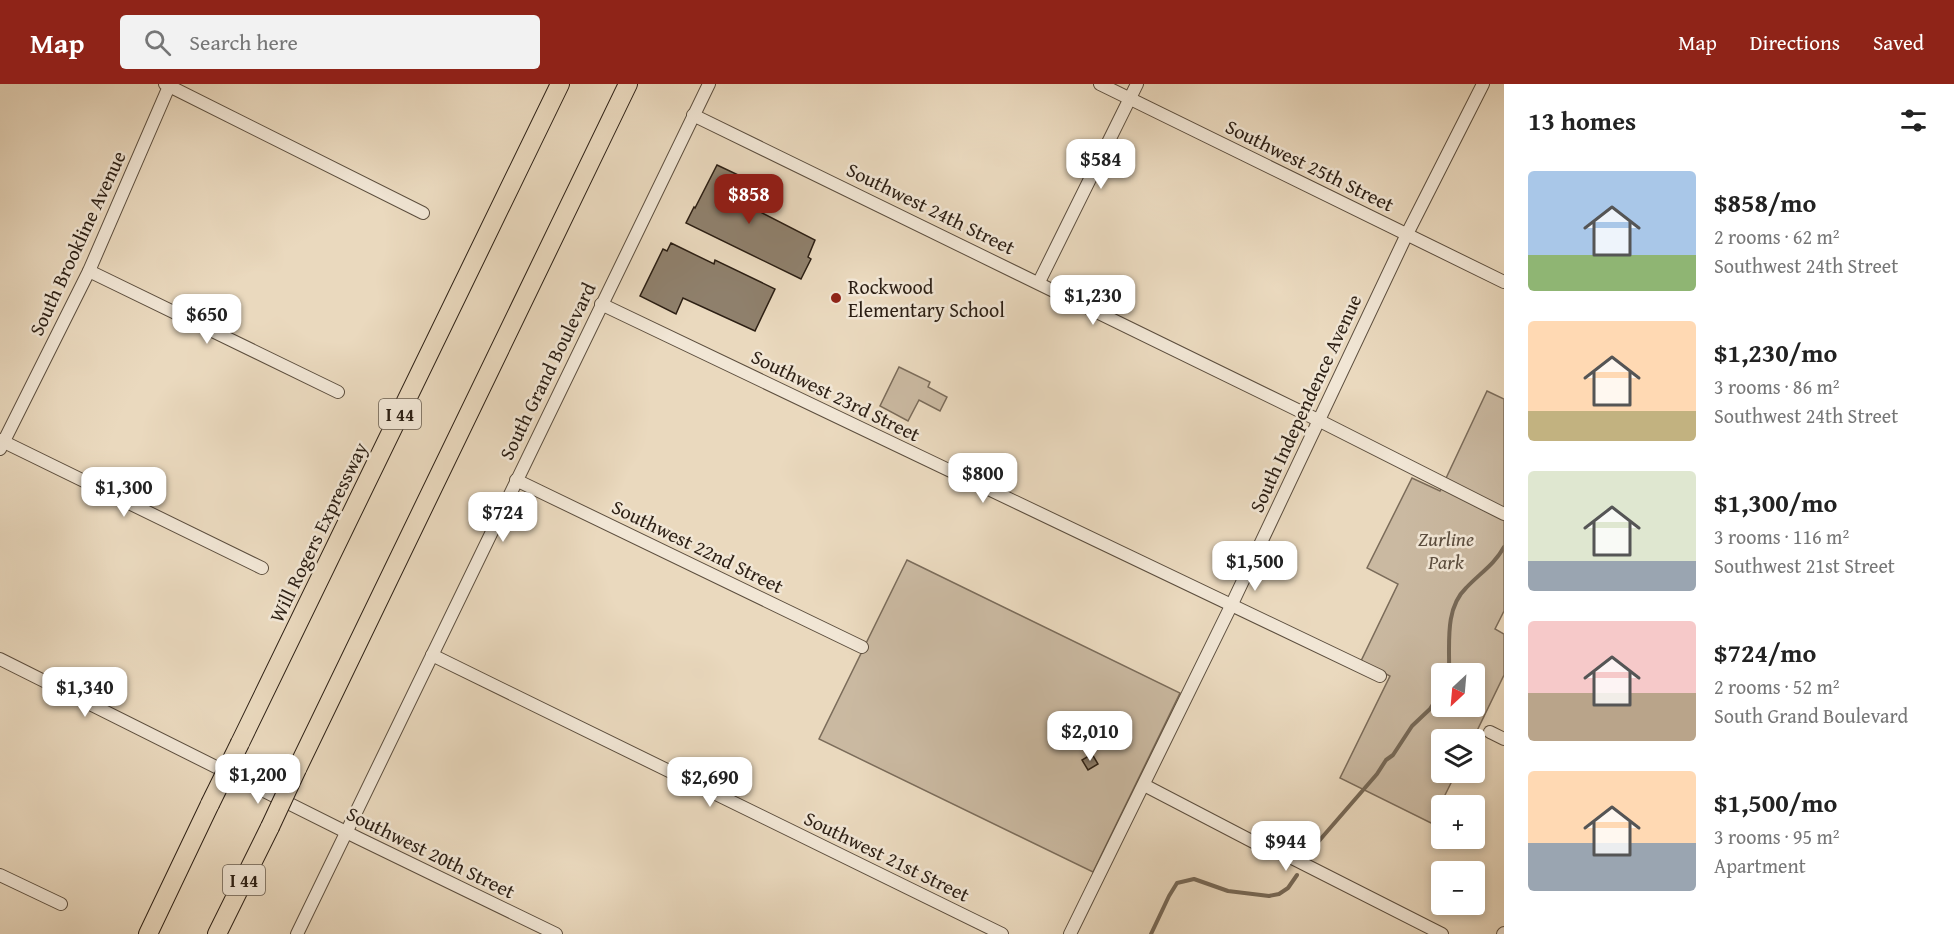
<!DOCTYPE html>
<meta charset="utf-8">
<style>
:root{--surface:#fff;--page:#f2f2f2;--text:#222;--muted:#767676;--accent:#8f2418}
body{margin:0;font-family:"Gentium Book Plus",serif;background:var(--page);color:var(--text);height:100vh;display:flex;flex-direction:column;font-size:22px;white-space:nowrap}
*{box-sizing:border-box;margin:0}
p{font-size:20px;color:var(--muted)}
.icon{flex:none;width:33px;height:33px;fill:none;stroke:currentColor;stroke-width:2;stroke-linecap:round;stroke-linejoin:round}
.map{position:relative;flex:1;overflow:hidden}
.sheet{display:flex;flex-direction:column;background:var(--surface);width:450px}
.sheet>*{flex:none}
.needle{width:39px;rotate:206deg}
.fabs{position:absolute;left:1431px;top:579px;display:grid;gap:12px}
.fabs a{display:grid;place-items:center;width:54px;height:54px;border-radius:6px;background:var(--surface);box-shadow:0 3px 9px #0003;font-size:30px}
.price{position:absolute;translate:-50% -51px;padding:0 14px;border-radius:12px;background:#fff;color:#222;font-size:20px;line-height:39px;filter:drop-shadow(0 2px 3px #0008)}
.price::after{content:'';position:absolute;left:50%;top:36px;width:18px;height:14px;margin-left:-9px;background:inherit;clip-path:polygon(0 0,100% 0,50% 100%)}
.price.current{background:var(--accent);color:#fff}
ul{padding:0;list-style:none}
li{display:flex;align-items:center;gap:18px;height:150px;padding:0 24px}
li span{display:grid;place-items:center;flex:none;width:168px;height:120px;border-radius:6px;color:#555}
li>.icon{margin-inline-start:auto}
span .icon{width:72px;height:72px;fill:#fffc;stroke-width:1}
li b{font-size:26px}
h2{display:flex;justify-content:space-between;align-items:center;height:72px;padding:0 24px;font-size:26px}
header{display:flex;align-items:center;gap:36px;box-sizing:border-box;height:84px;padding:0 30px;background:var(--accent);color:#fff}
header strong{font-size:28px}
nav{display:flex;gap:33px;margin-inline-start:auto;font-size:21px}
.search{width:420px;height:54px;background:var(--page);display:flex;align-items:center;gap:15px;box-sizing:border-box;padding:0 21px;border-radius:6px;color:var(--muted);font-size:22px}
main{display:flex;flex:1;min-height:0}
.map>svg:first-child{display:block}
</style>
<header>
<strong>Map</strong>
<div class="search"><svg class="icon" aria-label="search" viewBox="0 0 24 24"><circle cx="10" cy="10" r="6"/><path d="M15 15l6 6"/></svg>Search here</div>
<nav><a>Map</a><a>Directions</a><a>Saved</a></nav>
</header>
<main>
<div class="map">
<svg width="1504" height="850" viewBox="0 0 1504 850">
<rect width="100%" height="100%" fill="#ead9be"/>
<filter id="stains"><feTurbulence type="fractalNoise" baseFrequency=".00333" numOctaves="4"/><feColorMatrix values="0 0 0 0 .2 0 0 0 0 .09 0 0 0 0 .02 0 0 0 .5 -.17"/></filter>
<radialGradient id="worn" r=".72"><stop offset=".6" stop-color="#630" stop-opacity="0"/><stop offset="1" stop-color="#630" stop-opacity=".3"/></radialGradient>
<g fill="#cab9a1" stroke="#7b6c5a" stroke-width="1.5" fill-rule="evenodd">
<polygon points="899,283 930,298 928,303 947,313 940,327 919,316 908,337 880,322"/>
<path d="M1487,307L1504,315V527L1495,545L1504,550V591L1473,655L1442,656V688L1456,689L1431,739L1340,694L1390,592L1361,577L1398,500L1367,484L1412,394L1440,407ZM1442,590H1474V622H1442Z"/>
<polygon points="907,476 1180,609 1093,788 819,655"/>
</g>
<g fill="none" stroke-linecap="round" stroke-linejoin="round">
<g stroke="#776957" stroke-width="4">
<path d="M1449,590C1450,562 1444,525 1466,504C1479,490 1495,480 1504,463"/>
<polyline points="1305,773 1377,690 1386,676 1393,671 1412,642 1430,625 1442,606"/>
<polyline points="1151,850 1169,812 1177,799 1194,795 1228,807 1269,812 1279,810 1288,804 1297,791"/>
</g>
</g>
<g fill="#8f806c" stroke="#2c1f14" stroke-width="1.5">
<polygon points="717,81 749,96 739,117 815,156 808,173 811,175 801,195 686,139 694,123 695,124"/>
<polygon points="671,159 714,180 715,176 775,205 755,247 683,214 676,230 640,212 663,165 667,167"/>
<polygon points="1092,670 1098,680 1088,686 1082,676"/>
</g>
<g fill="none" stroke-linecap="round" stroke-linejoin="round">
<g stroke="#5c4e3e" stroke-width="14">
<g id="minor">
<polyline points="165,0 423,129"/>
<polyline points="1100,0 1504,198"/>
<polyline points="693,31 1318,336 1504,430"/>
<polyline points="89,187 338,308"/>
<polyline points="1039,198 1137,0"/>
<polyline points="601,220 1380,592"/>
<polyline points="0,356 262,484"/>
<polyline points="0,365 89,187 170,0"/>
<polyline points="516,396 862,563"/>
<polyline points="432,571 1002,850"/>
<polyline points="0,575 358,754 556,850"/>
<polyline points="1490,648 1504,655"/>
<polyline points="1144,701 1265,764 1288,772 1442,850"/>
<polyline points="0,791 61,820"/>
<polyline points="297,850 709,0"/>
<polyline points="1070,850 1231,522 1407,150 1483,0"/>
<polyline points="1503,850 1504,849"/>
</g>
</g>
<g stroke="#2c1f14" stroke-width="20">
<g id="highway">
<polyline points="240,659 560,0"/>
<polyline points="297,685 628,0"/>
<polyline points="148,850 210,720"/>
<polyline points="217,850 270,743"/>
</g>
</g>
<use href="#minor" stroke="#f1e6d5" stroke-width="12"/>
<use href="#highway" stroke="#ead9be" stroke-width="18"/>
<g stroke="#2c1f14" stroke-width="20" stroke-linecap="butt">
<g id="highway-bridge">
<polyline points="210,720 240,659"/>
<polyline points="270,743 297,685"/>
</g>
</g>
<use href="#highway-bridge" stroke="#ead9be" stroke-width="18"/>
</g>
<circle fill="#8f2418" stroke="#f1e6d5" stroke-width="2" cx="836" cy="214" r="6"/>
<g text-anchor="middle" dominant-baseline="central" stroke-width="5" stroke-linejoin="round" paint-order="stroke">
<g fill="#f1e6d5" stroke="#675b4e" stroke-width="1.5">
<rect x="379" y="315" width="42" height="30" rx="4.5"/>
<rect x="223" y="781" width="42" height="30" rx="4.5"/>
</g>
<g font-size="18" font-weight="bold" fill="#2c1f14">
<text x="400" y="330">I 44</text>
<text x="244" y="796">I 44</text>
</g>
<g font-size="20" fill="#2c1f14" stroke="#f1e6d5">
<text transform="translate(1310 81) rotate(26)">Southwest 25th Street</text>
<text transform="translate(931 124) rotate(26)">Southwest 24th Street</text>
<text transform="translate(77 159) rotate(-65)">South Brookline Avenue</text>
<text transform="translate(547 287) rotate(-64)">South Grand Boulevard</text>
<text transform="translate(836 311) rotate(26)">Southwest 23rd Street</text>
<text transform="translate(1305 319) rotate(-65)">South Independence Avenue</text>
<text transform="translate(318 448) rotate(-64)">Will Rogers Expressway</text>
<text transform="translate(698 462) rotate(26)">Southwest 22nd Street</text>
<text transform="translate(431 768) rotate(26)">Southwest 20th Street</text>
<text transform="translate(887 772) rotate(26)">Southwest 21st Street</text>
</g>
<g font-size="20" fill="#2c1f14" stroke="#f1e6d5" text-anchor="start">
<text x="848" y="202">Rockwood<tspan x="848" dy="23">Elementary School</tspan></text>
</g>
<g font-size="20" font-style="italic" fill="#5b4d3e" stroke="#f1e6d5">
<text x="1446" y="454">Zurline<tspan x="1446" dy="23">Park</tspan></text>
</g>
</g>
<rect width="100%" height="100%" filter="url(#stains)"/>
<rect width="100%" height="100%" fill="url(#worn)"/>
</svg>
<div class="fabs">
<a><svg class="needle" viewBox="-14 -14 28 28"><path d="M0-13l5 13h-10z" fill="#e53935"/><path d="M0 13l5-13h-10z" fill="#767676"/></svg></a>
<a><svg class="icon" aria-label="layers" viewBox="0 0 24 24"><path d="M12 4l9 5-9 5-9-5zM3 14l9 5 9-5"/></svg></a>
<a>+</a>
<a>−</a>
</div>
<b class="price" style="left:1101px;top:106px">$584</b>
<b class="price current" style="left:749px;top:141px">$858</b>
<b class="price" style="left:1093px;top:242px">$1,230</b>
<b class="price" style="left:207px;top:261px">$650</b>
<b class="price" style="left:983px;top:420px">$800</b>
<b class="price" style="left:124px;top:434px">$1,300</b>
<b class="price" style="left:503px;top:459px">$724</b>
<b class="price" style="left:1255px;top:508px">$1,500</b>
<b class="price" style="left:85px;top:634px">$1,340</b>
<b class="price" style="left:1090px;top:678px">$2,010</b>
<b class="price" style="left:258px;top:721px">$1,200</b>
<b class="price" style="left:710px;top:724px">$2,690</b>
<b class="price" style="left:1286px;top:788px">$944</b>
</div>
<section class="sheet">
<h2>13 homes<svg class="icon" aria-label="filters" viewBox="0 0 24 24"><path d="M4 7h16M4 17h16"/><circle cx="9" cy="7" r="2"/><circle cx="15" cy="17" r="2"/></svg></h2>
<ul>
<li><span style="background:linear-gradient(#a9c7e8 70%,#8fb573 0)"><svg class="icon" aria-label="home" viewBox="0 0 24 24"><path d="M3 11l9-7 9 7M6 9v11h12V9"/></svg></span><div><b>$858/mo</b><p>2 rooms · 62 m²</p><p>Southwest 24th Street</p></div></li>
<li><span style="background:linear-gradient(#ffd9b3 75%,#c2b280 0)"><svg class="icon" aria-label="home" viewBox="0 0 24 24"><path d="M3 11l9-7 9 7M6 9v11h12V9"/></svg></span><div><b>$1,230/mo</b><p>3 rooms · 86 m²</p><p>Southwest 24th Street</p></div></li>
<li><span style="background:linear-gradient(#dfe7d0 75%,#9aa5b1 0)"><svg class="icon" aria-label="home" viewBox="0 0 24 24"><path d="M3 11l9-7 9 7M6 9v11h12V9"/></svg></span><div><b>$1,300/mo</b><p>3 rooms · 116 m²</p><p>Southwest 21st Street</p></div></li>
<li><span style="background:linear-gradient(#f6c9c9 60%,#b9a48a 0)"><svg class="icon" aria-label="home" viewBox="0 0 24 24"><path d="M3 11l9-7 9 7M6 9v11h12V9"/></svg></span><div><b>$724/mo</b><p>2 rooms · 52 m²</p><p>South Grand Boulevard</p></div></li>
<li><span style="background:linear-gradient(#ffd9b3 60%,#9aa5b1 0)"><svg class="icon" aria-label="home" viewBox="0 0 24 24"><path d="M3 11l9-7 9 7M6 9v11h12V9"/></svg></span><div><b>$1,500/mo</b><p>3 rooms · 95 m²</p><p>Apartment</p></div></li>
</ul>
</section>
</main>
